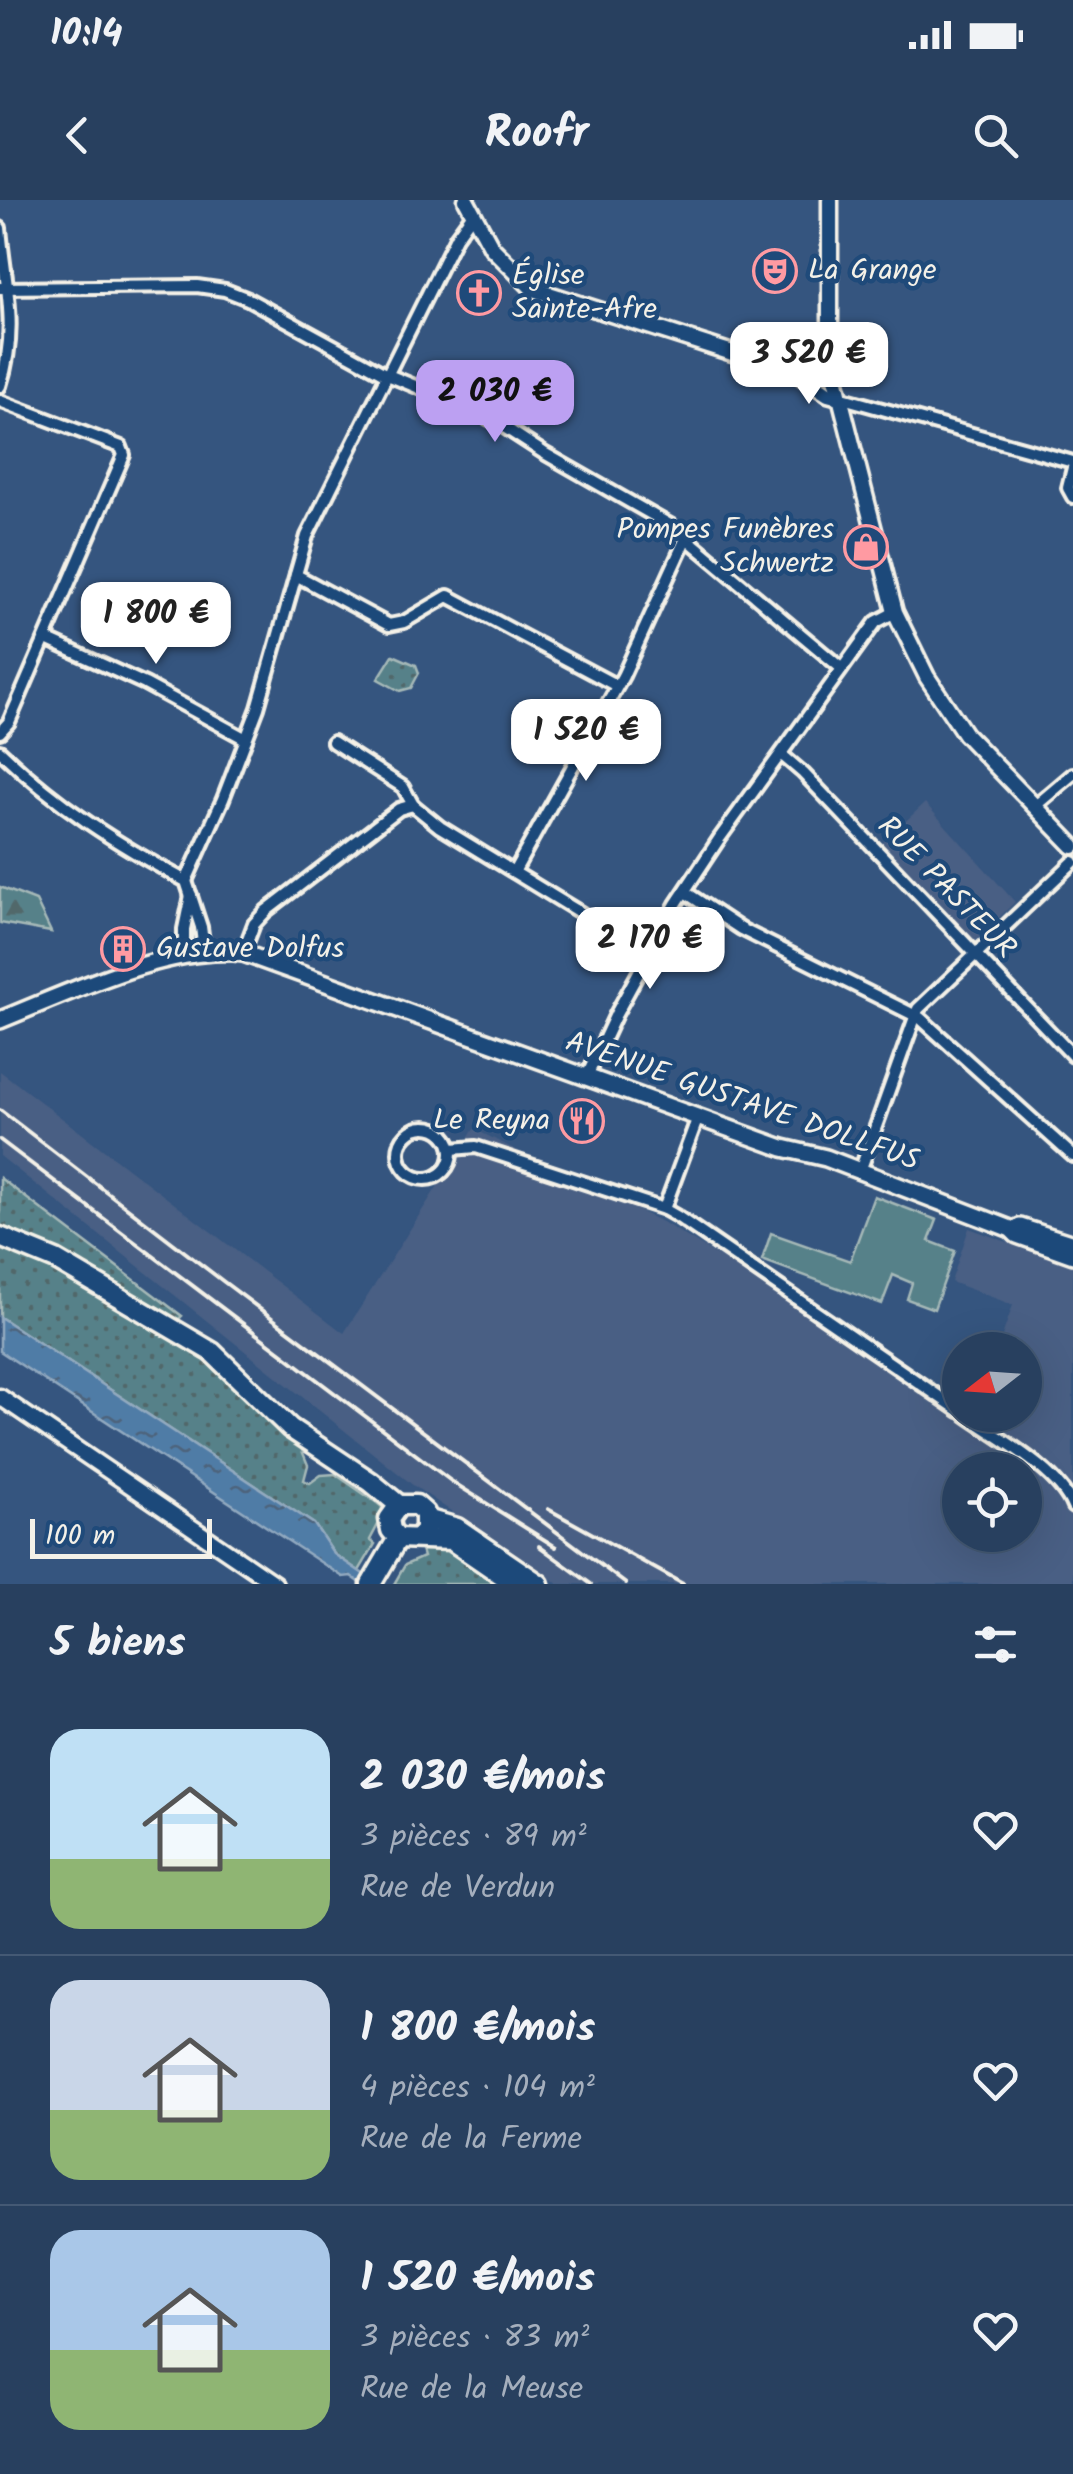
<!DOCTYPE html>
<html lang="fr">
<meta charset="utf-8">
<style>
:root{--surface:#28405f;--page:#304765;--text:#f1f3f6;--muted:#a5afbd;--line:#445974;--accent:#bca0f2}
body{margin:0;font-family:Kalam,sans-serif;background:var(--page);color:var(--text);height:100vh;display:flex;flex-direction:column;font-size:38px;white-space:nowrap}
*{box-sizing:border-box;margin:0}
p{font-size:32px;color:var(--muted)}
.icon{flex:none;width:55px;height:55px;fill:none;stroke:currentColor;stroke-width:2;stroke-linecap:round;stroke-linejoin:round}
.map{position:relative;height:1384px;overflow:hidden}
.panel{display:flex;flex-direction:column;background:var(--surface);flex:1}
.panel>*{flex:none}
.needle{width:65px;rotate:253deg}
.fabs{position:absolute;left:942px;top:1132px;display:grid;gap:20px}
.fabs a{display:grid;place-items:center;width:100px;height:100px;border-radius:50%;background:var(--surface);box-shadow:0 10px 40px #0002,0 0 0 2px var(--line);font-size:50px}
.scale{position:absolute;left:30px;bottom:25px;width:182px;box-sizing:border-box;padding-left:10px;border:5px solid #f4f1e8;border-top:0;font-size:28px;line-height:35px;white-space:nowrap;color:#f4f1e8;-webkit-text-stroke:8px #1f4a7a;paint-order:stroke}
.price{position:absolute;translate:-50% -85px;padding:0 22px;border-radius:20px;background:#fff;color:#222;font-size:32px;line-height:65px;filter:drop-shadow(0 2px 5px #0008)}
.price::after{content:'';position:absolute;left:50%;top:60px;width:30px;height:22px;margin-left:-15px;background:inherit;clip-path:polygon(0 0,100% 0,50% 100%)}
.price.current{background:var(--accent);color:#111}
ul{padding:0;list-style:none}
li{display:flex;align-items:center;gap:30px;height:250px;padding:0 50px}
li+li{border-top:2px solid var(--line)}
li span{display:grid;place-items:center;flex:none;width:280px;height:200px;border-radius:30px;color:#555}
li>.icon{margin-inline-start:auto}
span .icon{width:120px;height:120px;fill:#fffc;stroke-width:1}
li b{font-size:42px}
h2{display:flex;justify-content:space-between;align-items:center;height:120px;padding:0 50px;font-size:42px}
.status{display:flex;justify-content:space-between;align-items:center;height:70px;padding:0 50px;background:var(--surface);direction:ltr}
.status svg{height:28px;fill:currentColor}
header{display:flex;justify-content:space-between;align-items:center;height:130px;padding:0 50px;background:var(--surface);font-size:45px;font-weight:600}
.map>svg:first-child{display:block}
</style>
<div class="status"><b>10:14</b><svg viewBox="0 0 49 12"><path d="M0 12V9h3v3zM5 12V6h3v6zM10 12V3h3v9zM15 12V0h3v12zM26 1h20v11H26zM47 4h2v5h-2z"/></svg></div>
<header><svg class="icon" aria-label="back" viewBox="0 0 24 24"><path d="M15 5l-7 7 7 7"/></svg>Roofr<svg class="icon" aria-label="search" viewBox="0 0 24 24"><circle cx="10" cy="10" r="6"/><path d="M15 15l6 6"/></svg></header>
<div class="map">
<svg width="1073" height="1384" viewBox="0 0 1073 1384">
<defs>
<pattern id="green-dots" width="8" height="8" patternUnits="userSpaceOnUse" patternTransform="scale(2.5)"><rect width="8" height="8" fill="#578189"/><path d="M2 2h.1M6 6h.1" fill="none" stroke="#51676b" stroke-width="1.8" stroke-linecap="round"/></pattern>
<pattern id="forest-firs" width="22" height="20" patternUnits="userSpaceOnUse" patternTransform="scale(2.5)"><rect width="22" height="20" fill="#578189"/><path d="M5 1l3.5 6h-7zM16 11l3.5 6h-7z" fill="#51676b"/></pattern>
<pattern id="water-ripples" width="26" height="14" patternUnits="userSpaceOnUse" patternTransform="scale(2.5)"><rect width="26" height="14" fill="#507ba6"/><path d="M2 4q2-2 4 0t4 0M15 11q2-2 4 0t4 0" fill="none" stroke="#4d647b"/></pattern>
</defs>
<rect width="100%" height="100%" fill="#35557f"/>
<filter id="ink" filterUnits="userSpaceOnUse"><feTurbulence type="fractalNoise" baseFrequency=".01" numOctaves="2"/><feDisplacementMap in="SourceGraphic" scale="20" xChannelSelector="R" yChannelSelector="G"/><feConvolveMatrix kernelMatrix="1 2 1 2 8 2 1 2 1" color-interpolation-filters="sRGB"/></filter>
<g filter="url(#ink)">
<g fill="#485f84" fill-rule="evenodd">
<polygon points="925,603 1015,702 974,742 881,644"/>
<path d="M0,871L344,1133L474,929L666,1024L960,1204V1215H1025V1150H997L1013,1105L951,1082L969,1028L1073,1066V1384H558L414,1286L0,956ZM960,1270H1025V1335H960Z"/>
</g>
<g fill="url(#green-dots)" stroke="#a6b9b8" stroke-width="2.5">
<polygon points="393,455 416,465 419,473 411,488 400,491 378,479"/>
<polygon points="0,978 182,1116 177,1121 29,1038 0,1028"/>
<polygon points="0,1043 32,1055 208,1158 301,1248 308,1265 304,1280 310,1283 321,1275 335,1274 377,1303 382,1307 380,1321 370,1340 375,1344 359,1371 334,1354 314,1324 0,1117"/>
<polygon points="446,1344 507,1384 394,1384 405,1365 423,1357 420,1347"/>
</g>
<polygon fill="url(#forest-firs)" stroke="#a6b9b8" stroke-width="2.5" points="0,687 36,701 51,732 0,723"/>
<polygon fill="#578189" stroke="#a6b9b8" stroke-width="2.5" points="874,996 937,1020 929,1041 955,1051 934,1109 907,1099 912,1083 893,1075 882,1104 762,1060 771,1033 850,1061"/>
<polygon fill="url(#water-ripples)" stroke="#92aac0" stroke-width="2.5" points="0,1117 314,1324 334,1354 378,1384 362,1384 351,1376 343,1377 0,1151"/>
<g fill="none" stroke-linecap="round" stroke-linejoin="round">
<g stroke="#f4f1e8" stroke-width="18">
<g id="minor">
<path d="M0,28C5,86 19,127 0,186"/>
<polyline points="0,88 197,86 225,90 248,99 383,173 471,209 501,225 544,253 672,326 841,468"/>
<polyline points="839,197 1073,262"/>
<polyline points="0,201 121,247 124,255 9,522 0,532"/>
<polyline points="1073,268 1068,288 1073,297"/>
<polyline points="296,375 389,425 404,422 448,396 617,486"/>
<polyline points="46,439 145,484 246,539"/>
<polyline points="333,542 403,587 413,605 440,627 648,754"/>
<path d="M0,551C57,606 117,644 186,681L201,727L204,750"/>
<polyline points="782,555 803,573 1073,856"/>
<polyline points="1034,607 1073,574"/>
<polyline points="514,672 623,476 686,338"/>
<polyline points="186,681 223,599 258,508 307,336 456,37 472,15"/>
<polyline points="685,692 741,729 920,818 1073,956"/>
<polyline points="243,753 254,724 266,711 399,609 413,605"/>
<polyline points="184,754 184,729 191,695"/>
<polyline points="587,876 616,814 676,704 719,639 876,422 895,412"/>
<circle cx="425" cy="953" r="26"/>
<polyline points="452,949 476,947 664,1009 678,1017 960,1211"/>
<polyline points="860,971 918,809 1073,662"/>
<polyline points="664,1009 698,917"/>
<path d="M966,1215C998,1238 1058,1270 1073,1307"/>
</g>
</g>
<g stroke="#f4f1e8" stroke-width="21">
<g id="tertiary">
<polyline points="466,0 492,48 533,89 798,174 828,194 839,197"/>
<polyline points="830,0 830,158 895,412 927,477 965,534 1073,646"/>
<polyline points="0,1197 275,1384"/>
</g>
</g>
<g stroke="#f4f1e8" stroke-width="22">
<g id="secondary">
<path d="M0,820C68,793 171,743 243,753L783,948L826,958L1011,1029L1017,1035L1073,1055"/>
<polyline points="1020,1027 1073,1044"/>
</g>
</g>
<g stroke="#f4f1e8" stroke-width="25">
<g id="primary">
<polyline points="0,1037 56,1060 212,1152 290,1228 371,1282 399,1305"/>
<polyline points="426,1319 457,1328 539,1384"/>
<polyline points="417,1338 425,1330 425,1313 416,1305 399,1305 389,1319 391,1330 398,1338 451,1340 515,1384"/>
<polyline points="371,1384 398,1338"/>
</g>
</g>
<use href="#minor" stroke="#1f4a7a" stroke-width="10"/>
<use href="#tertiary" stroke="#1f4a7a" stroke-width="14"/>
<use href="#secondary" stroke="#1f4a7a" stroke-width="15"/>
<use href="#primary" stroke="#1f4a7a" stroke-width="18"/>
<g stroke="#f4f1e8" stroke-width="4">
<polyline points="0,910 224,1082 626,1384"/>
<polyline points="0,940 451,1281 556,1347"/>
<polyline points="548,1309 683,1384"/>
<polyline points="539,1346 591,1384"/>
</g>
</g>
</g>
<defs>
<g id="theatre-ring" transform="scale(2.25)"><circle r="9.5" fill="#1f4a7a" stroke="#ff9aa2" stroke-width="1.5"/><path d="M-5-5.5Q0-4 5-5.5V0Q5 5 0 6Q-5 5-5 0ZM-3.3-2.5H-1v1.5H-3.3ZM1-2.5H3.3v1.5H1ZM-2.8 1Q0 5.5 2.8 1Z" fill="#ff9aa2"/></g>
<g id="church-ring" transform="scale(2.25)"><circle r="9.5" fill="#1f4a7a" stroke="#ff9aa2" stroke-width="1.5"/><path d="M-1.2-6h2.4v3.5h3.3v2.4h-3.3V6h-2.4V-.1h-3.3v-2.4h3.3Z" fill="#ff9aa2"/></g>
<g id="shop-ring" transform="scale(2.25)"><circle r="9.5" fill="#1f4a7a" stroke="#ff9aa2" stroke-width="1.5"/><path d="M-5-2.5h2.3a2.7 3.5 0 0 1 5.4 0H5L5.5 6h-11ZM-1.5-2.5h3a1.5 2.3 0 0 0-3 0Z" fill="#ff9aa2"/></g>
<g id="building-ring" transform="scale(2.25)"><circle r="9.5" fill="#1f4a7a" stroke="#ff9aa2" stroke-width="1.5"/><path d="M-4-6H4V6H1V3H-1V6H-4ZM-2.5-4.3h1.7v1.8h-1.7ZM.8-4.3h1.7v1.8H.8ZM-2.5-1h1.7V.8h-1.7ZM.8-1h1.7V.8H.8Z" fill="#ff9aa2"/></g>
<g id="restaurant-ring" transform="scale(2.25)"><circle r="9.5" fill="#1f4a7a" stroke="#ff9aa2" stroke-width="1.5"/><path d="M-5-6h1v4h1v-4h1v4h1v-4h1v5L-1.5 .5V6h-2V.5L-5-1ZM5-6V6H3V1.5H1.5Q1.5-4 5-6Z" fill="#ff9aa2"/></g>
</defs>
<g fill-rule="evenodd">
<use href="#theatre-ring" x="775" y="71"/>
<use href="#church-ring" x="479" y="93"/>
<use href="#shop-ring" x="866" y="347"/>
<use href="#building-ring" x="123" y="749"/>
<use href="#restaurant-ring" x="582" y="921"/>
</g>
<g text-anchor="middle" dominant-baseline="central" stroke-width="9" stroke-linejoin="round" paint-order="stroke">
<g font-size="30" fill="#f4f1e8" stroke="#1f4a7a" text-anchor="start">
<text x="808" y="71">La Grange</text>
<text x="512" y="76">Église<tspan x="512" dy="34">Sainte-Afre</tspan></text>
<text x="834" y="330" text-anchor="end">Pompes Funèbres<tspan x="834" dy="34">Schwertz</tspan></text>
<text x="156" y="749">Gustave Dolfus</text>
<text x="550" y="921" text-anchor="end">Le Reyna</text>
</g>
<g font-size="30" fill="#f4f1e8" stroke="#1f4a7a">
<text transform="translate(946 688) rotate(46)">RUE PASTEUR</text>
<text transform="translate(742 902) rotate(19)">AVENUE GUSTAVE DOLLFUS</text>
</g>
</g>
</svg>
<div class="fabs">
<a><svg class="needle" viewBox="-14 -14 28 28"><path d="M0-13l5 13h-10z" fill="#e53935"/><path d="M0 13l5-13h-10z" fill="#a5afbd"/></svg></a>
<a><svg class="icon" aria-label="locate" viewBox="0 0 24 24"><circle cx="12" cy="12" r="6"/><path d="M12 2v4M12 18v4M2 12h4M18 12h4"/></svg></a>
</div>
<div class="scale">100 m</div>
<b class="price" style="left:809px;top:207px">3 520 €</b>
<b class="price current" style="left:495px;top:245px">2 030 €</b>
<b class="price" style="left:156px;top:467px">1 800 €</b>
<b class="price" style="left:586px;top:584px">1 520 €</b>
<b class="price" style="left:650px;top:792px">2 170 €</b>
</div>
<section class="panel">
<h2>5 biens<svg class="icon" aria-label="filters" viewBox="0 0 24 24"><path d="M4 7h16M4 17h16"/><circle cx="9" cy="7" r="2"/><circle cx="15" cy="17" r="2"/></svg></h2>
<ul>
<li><span style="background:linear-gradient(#bfe0f5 65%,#8fb573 0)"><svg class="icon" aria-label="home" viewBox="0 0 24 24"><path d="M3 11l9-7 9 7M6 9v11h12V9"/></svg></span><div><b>2 030 €/mois</b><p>3 pièces · 89 m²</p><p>Rue de Verdun</p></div><svg class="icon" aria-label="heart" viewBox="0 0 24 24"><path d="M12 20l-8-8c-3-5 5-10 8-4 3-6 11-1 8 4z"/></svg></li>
<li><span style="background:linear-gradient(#c9d6e8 65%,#8fb573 0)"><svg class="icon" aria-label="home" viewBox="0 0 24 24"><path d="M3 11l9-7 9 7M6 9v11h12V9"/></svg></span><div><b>1 800 €/mois</b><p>4 pièces · 104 m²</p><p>Rue de la Ferme</p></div><svg class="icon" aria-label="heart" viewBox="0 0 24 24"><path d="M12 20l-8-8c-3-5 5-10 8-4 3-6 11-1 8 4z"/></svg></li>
<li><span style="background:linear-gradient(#a9c7e8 60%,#8fb573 0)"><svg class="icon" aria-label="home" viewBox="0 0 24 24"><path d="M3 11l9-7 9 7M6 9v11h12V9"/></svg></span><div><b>1 520 €/mois</b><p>3 pièces · 83 m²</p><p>Rue de la Meuse</p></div><svg class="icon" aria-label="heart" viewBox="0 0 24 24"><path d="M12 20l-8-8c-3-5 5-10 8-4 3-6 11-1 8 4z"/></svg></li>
</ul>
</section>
